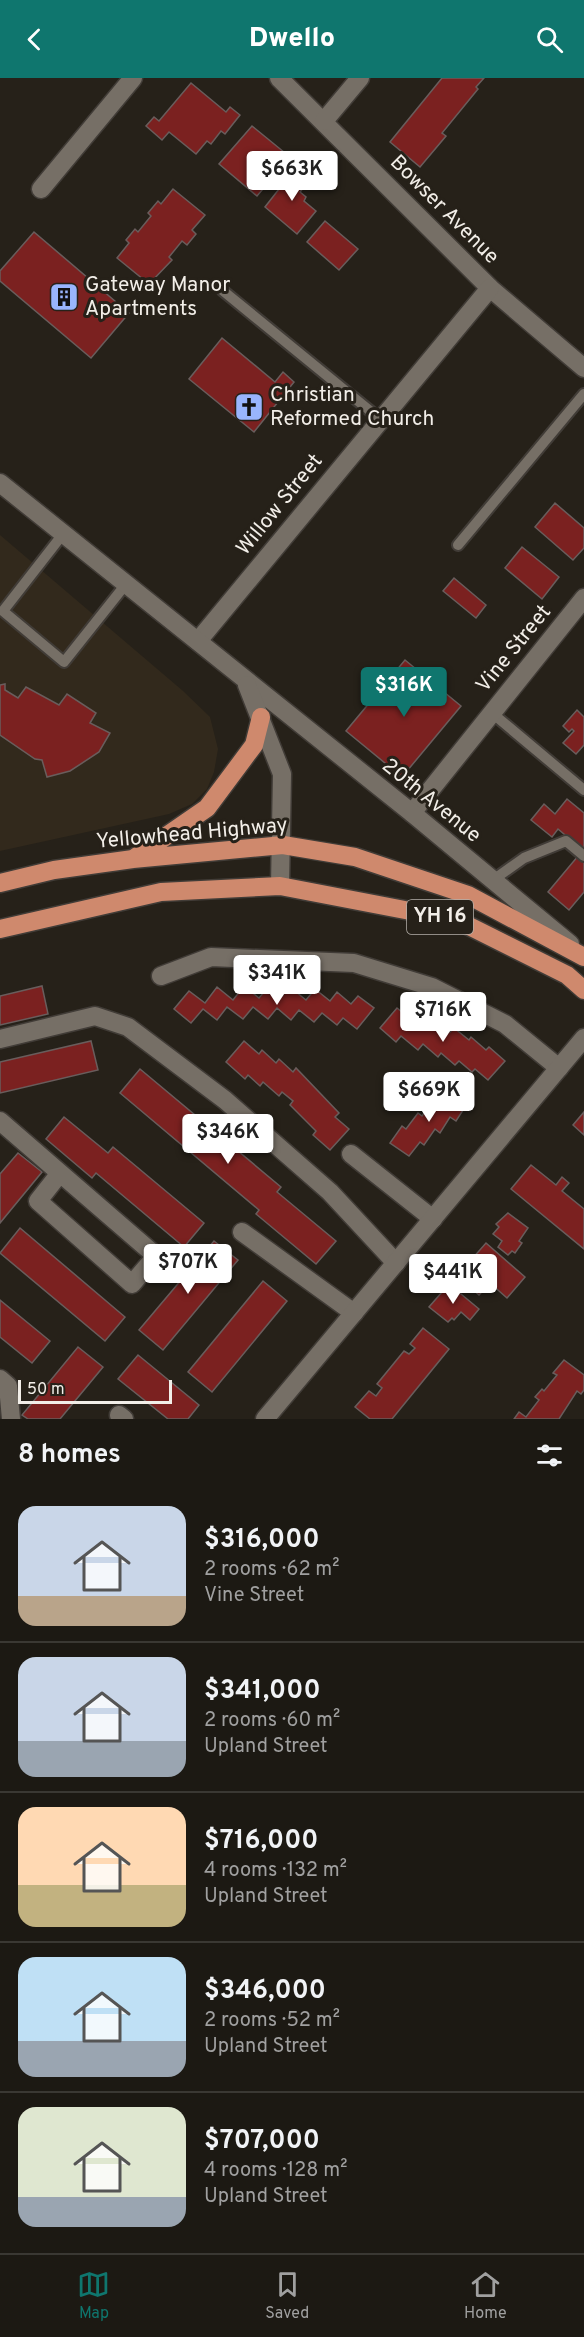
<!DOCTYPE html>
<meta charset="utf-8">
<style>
:root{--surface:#1c1913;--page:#25221c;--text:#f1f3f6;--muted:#a0a0a0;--line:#3a3833;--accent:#0f766e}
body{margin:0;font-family:Overpass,sans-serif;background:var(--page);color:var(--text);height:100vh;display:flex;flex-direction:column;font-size:22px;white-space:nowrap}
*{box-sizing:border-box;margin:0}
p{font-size:20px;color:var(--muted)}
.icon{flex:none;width:33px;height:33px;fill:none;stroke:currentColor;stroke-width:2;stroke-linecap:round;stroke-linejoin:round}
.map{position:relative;height:1341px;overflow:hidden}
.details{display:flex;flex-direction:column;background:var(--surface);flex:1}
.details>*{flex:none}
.scale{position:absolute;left:18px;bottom:15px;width:154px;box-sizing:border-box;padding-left:6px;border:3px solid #f2eee8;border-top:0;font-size:16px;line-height:21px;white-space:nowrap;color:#f2eee8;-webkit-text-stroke:4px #262119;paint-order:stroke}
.price{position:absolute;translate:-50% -51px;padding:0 14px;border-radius:6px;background:#fff;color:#222;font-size:20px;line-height:39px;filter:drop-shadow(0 2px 3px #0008)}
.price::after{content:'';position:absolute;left:50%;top:36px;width:18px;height:14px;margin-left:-9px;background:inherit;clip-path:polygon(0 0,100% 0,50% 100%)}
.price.selected{background:var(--accent);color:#fff}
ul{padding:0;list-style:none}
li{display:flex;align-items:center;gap:18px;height:150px;padding:0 18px}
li+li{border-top:2px solid var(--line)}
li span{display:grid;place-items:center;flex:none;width:168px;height:120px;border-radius:18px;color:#555}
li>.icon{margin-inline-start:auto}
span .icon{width:72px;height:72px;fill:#fffc;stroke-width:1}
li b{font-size:26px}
h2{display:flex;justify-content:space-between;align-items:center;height:72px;padding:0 18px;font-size:26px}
header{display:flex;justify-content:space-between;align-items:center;height:78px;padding:0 18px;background:var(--accent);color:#fff;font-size:27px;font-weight:800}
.tabs{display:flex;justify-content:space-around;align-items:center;height:84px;border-top:2px solid var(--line);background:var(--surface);font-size:16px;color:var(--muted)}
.tabs a{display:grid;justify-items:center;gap:3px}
.tabs .selected{color:var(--accent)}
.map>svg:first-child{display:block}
</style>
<header><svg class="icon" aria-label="back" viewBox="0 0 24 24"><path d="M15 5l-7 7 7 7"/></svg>Dwello<svg class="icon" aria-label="search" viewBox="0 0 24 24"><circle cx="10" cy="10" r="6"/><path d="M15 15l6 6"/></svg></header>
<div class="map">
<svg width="584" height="1341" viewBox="0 0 584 1341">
<rect width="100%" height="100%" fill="#262119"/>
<polygon fill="#32291c" points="0,457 183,613 210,639 218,671 214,694 207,711 192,726 169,736 0,773"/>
<g fill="#7b2120" stroke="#695d5c" stroke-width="1.5">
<polygon points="442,0 484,0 476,9 478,11 442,55 446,58 420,89 390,64"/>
<polygon points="191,5 226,34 230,29 240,37 225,56 221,53 211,66 207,63 196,76 169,54 162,62 146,48 154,39 159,43"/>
<polygon points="252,48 290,79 257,118 219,86"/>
<polygon points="292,90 308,104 300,114 306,119 304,123 316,133 297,156 265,129 283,106 280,104"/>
<polygon points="173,111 205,137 192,152 196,156 187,167 182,163 169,179 172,182 149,206 117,180 129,165 126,162 135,151 138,154 151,138 148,135 158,123 161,126"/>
<polygon points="325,143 358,171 339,192 307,164"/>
<polygon points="34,154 129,235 91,280 0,203 0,193"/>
<polygon points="222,260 275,304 283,294 294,304 254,354 189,301"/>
<polygon points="555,425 584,450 584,470 573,482 535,449"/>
<polygon points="522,469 559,499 542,521 505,490"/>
<polygon points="454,500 486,527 476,540 443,513"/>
<polygon points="405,582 461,628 402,699 346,653"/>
<polygon points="5,606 5,612 18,620 26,609 59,627 67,616 96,635 90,645 110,655 99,674 70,693 47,699 42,682 35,681 0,657 0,607"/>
<polygon points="577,632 584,639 584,667 576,676 563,665 574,653 572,651 569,654 563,648"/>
<polygon points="567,721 584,735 584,773 558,751 552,759 531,742 544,726 555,736"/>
<polygon points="578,778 584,783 584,814 569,832 548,814"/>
<polygon points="42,908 48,936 0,947 0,918"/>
<polygon points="244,908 259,920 269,908 282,918 290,909 306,922 315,911 330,923 337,914 351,926 358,918 374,930 357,951 343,940 337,947 322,935 314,944 299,932 291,942 277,930 268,941 253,929 243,941 227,929 217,942 203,931 191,945 174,931 189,913 205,925 217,909 233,922"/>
<polygon points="397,930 412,942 417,936 431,948 436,942 450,954 454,950 469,962 471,959 486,972 489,969 505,983 488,1002 475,991 472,994 459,983 455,987 441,975 438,979 423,966 418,972 401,958 396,964 380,950"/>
<polygon points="91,963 98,992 0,1015 0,984"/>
<polygon points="244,963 259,976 262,972 276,985 279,981 293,994 296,990 339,1035 335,1039 349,1051 330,1072 313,1057 316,1053 290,1027 293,1023 282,1014 279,1018 263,1004 260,1008 248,997 245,1001 226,984"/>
<polygon points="140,991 281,1109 277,1114 336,1163 316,1186 256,1136 259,1132 120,1015"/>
<polygon points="448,1012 467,1026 456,1043 450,1039 440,1055 435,1051 424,1067 420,1064 409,1078 390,1065 402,1048 406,1051 418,1035 422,1038 433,1023 438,1026"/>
<polygon points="584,1034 584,1057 573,1047"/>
<polygon points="64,1039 108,1075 113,1069 204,1145 184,1169 96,1095 92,1100 46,1061"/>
<polygon points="18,1075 42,1094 0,1145 0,1096"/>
<polygon points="531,1087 556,1107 562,1099 569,1105 562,1113 584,1131 584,1171 511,1111"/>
<polygon points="508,1135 528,1150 519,1163 522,1165 515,1175 512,1173 508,1177 498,1169 502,1163 493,1156 499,1149 496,1146"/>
<polygon points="20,1150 125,1239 105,1263 0,1175"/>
<polygon points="214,1163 238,1182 163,1272 139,1252"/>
<polygon points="486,1165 525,1199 507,1220 490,1205 479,1217 457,1198"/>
<polygon points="263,1203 287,1223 212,1314 188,1294"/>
<polygon points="449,1206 479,1231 470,1242 461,1234 454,1242 452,1240 448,1244 429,1229"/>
<polygon points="0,1222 50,1263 32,1285 0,1259"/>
<polygon points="423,1250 449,1271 392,1341 370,1341 355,1329 369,1313 376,1318 382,1310 377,1306 404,1273 409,1276 415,1270 410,1266"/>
<polygon points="78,1269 103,1289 60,1341 28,1341 22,1337"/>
<polygon points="138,1277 199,1327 188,1341 168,1341 118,1301"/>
<polygon points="564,1282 584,1297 584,1312 581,1316 577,1313 559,1341 514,1341 519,1334 526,1339 539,1322 535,1319 542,1311 544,1313 557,1297 553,1295"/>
</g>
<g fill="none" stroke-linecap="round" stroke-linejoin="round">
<g stroke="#413c37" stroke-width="14">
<g id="lane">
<polyline points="222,212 380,341"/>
<polyline points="63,456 3,533 64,584 126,506"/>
<polyline points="458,467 584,316"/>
<polyline points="492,635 584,712"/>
<polyline points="493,802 524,780 566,763 584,778"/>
</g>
</g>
<g stroke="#413c37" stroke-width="21">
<g id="street">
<polyline points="279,0 490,210 584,290"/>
<polyline points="324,43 360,0"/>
<polyline points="41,111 133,0"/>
<polyline points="198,563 490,210"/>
<polyline points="412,735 584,520"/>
<polyline points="161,898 211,879 354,885 432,909 505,946 559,990"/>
<polyline points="0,961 95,938 128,949 225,1022 330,1114 396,1185"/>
<polyline points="0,1043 156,1178 132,1206 38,1123 60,1095"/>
<polyline points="351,1076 433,1141"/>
<polyline points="242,1154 354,1235"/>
<polyline points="0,1301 8,1308 11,1341"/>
<polyline points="119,1337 124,1341"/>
<polyline points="265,1341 584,960"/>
</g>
</g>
<g stroke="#413c37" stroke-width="21">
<g id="secondary">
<polyline points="0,405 412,735 570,866"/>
<polyline points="247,607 282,696 280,808"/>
</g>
</g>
<g stroke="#413c37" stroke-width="21">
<g id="highway">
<polyline points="136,779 207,730 254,667 261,639"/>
<polyline points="0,805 54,792 133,781 283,767 355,779 468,817 584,879"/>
<polyline points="0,851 161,814 280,808 457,842 567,897 584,912"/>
</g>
</g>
<use href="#lane" stroke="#766f66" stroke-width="10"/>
<use href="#street" stroke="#766f66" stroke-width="18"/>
<use href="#secondary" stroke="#766f66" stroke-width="18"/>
<use href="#highway" stroke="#cf896d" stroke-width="18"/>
</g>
<defs>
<g id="building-square" transform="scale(1.5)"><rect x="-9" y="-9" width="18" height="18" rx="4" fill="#99b5fd" stroke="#262119"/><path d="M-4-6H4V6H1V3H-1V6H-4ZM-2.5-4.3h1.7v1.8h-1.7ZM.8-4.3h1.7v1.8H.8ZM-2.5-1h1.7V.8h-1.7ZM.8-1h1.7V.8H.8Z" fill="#111"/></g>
<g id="church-square" transform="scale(1.5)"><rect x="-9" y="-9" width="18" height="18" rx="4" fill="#99b5fd" stroke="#262119"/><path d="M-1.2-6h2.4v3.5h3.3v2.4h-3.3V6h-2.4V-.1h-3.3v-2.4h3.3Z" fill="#111"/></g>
</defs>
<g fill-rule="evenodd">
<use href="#building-square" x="64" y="219"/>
<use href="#church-square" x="249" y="329"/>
</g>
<g text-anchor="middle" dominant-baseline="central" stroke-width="6" stroke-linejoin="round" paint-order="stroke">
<rect fill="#262119" stroke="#b5b0aa" stroke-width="1.5" x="407" y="822" width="66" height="34" rx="4.5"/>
<g font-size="20" font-weight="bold" fill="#f2eee8">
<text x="440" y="839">YH 16</text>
</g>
<g font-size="21" fill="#f2eee8" stroke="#262119">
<text transform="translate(444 132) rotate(45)">Bowser Avenue</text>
<text transform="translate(280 427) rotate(-51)">Willow Street</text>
<text transform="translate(514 571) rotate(-51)">Vine Street</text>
<text transform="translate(431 723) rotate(39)">20th Avenue</text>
<text transform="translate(192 756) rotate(-5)">Yellowhead Highway</text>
</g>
<g font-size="21" fill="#f2eee8" stroke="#262119" text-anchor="start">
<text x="85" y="207">Gateway Manor<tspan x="85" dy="24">Apartments</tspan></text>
<text x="270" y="317">Christian<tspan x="270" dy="24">Reformed Church</tspan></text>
</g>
</g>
</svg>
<div class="scale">50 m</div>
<b class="price" style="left:292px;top:124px">$663K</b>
<b class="price selected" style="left:404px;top:640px">$316K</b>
<b class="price" style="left:277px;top:928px">$341K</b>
<b class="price" style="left:443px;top:965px">$716K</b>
<b class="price" style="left:429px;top:1045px">$669K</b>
<b class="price" style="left:228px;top:1087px">$346K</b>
<b class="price" style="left:188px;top:1217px">$707K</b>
<b class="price" style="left:453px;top:1227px">$441K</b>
</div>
<section class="details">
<h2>8 homes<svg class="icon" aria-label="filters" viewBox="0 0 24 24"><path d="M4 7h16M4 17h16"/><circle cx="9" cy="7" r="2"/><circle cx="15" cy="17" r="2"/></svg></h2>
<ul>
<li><span style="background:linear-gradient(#c9d6e8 75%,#b9a48a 0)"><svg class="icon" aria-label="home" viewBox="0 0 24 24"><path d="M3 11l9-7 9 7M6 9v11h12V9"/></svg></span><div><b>$316,000</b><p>2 rooms · 62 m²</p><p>Vine Street</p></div></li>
<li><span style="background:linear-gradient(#c9d6e8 70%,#9aa5b1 0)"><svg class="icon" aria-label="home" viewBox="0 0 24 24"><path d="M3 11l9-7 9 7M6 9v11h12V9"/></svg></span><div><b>$341,000</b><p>2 rooms · 60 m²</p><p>Upland Street</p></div></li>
<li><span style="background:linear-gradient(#ffd9b3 65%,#c2b280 0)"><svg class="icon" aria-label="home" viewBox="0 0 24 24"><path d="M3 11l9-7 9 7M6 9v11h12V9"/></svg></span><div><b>$716,000</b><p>4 rooms · 132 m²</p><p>Upland Street</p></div></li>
<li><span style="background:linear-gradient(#bfe0f5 70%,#9aa5b1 0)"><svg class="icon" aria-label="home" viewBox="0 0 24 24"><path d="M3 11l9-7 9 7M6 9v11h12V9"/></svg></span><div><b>$346,000</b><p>2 rooms · 52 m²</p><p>Upland Street</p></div></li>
<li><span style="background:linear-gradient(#dfe7d0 75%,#9aa5b1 0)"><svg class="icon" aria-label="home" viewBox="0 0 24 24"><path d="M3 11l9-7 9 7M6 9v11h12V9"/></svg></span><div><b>$707,000</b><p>4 rooms · 128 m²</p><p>Upland Street</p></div></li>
</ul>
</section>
<nav class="tabs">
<a class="selected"><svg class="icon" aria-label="map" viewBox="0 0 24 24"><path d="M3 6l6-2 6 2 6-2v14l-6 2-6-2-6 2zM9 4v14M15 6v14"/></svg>Map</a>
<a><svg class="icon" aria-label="saved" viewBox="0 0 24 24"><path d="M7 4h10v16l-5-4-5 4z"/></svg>Saved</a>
<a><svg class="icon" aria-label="home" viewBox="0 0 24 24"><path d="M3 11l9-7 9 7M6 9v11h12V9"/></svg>Home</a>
</nav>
